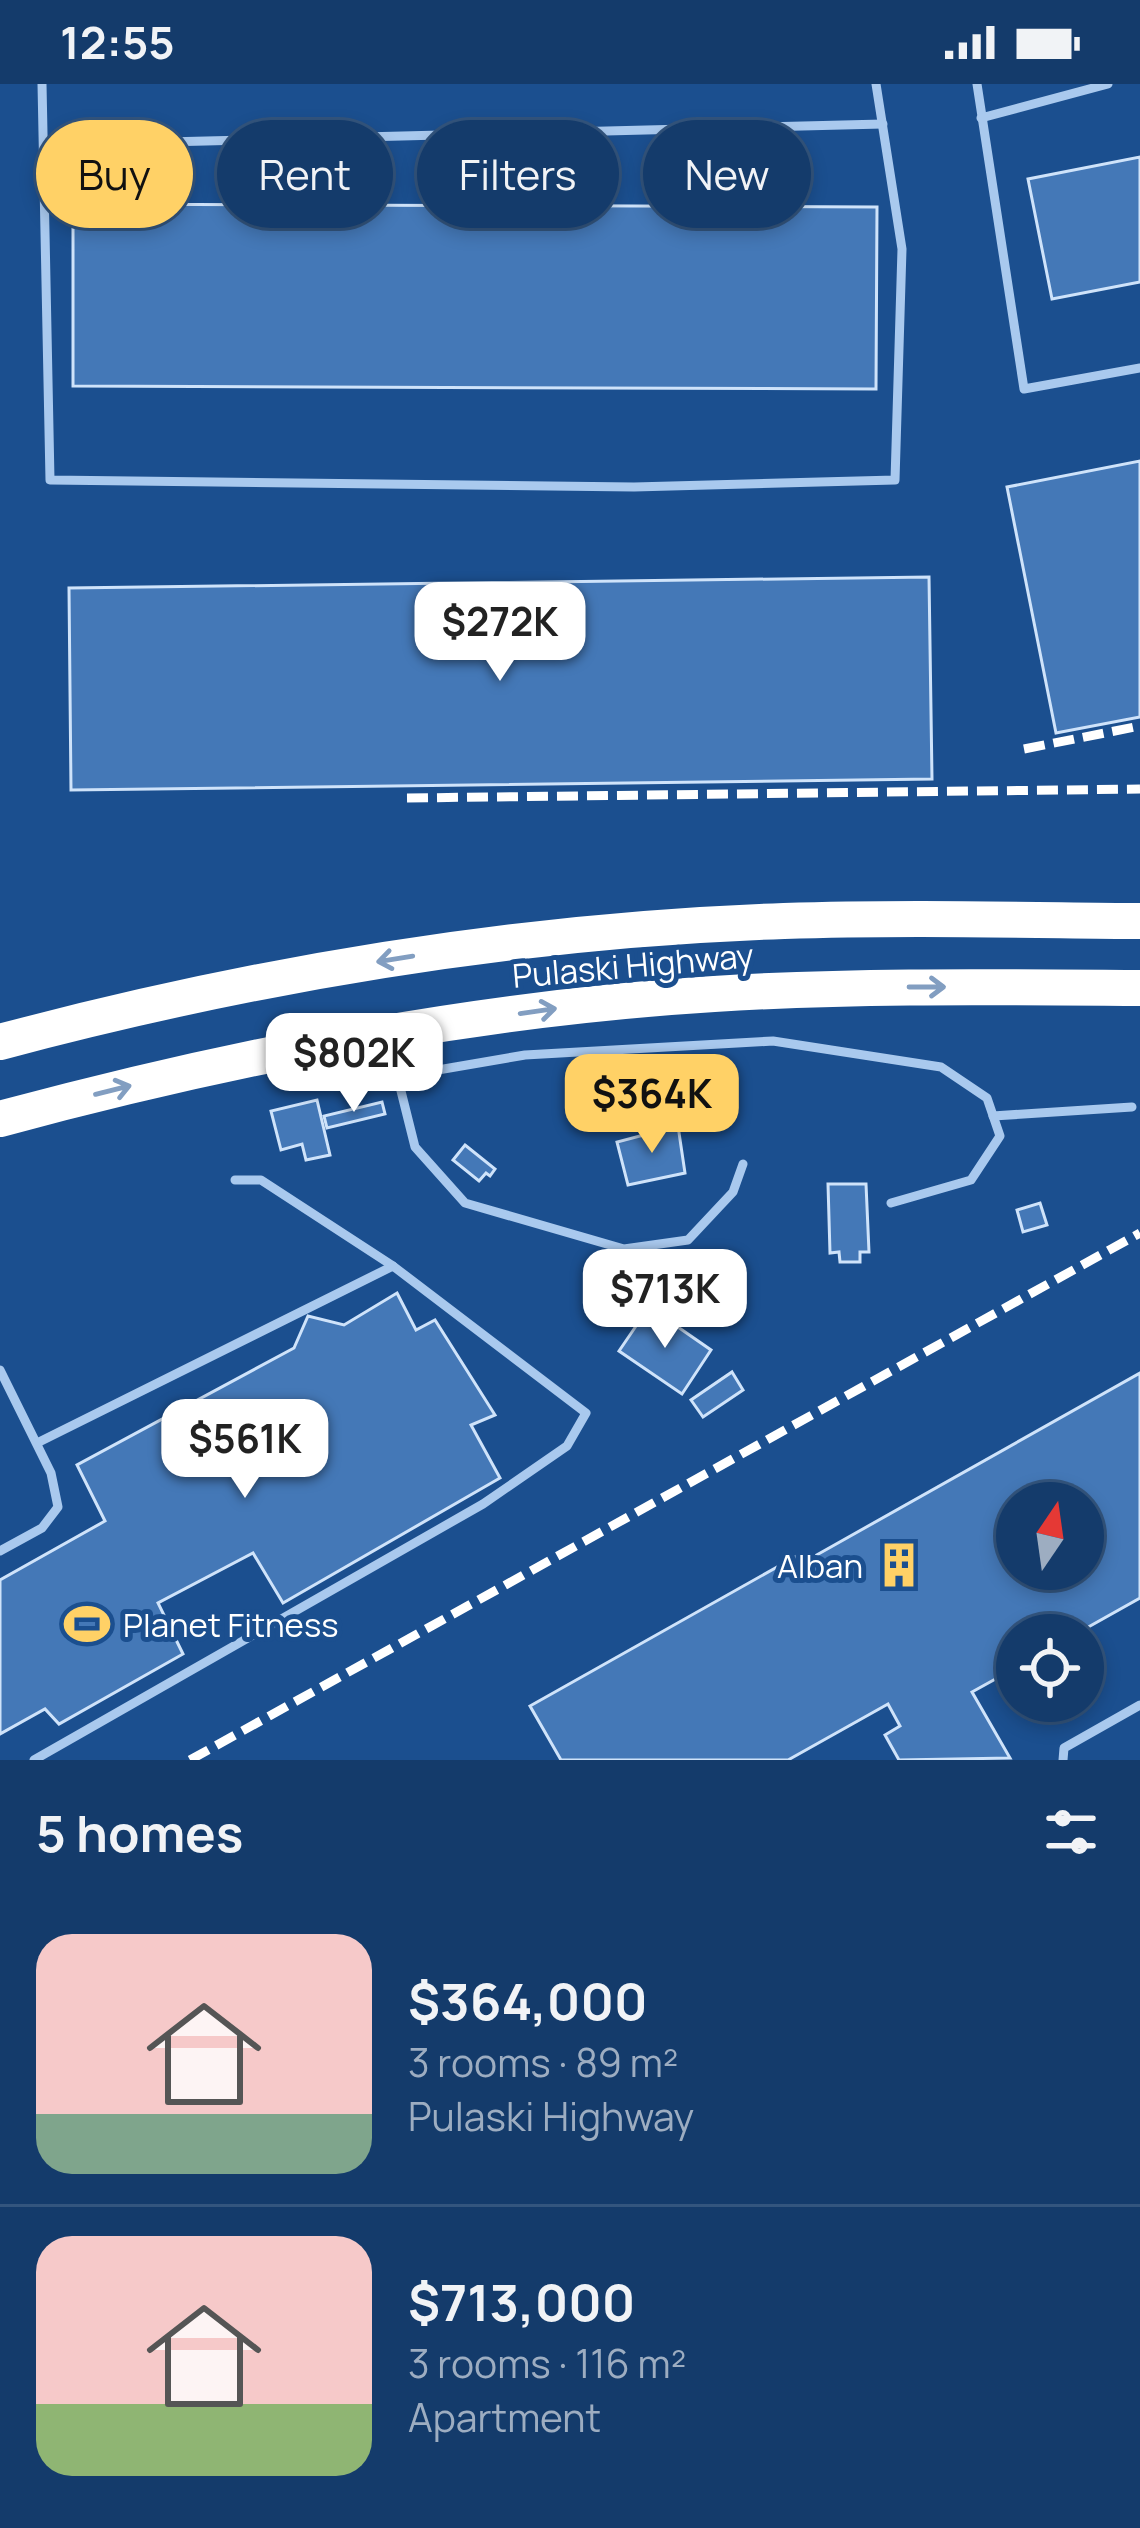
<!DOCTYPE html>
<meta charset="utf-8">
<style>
:root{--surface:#143b6b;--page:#214673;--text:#f1f3f6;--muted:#9dadc1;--line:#33557e;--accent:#ffd166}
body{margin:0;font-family:Manrope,sans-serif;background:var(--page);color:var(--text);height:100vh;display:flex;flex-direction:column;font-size:45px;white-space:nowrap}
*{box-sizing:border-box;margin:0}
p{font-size:39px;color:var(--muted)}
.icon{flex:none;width:66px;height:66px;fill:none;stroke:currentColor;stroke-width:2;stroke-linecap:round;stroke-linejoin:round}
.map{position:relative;height:1676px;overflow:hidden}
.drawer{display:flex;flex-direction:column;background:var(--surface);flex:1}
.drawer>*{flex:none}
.top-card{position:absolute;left:36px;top:36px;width:1068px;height:108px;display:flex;gap:24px}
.needle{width:78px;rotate:13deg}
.buttons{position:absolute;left:996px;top:1398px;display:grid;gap:24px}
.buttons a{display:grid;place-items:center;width:108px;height:108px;border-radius:50%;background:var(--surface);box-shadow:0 6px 18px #0003,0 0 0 3px var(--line);font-size:60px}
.price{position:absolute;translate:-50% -102px;padding:0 27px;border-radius:24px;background:#fff;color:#222;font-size:39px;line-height:78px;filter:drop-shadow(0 3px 6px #0008)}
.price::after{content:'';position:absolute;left:50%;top:72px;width:36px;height:27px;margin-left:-18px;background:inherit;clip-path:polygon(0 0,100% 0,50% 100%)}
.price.active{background:var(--accent);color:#111}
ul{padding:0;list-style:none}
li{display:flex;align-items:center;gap:36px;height:300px;padding:0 36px}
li+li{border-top:3px solid var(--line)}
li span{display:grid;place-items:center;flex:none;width:336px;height:240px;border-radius:36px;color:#555}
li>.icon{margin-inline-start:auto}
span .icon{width:144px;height:144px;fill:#fffc;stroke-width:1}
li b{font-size:51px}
h2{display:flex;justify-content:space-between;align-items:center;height:144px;padding:0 36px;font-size:51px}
.pill{padding:0 42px;border-radius:54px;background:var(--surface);box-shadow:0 6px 18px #0003,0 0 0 3px var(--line);font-size:42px;line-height:108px}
.pill.active{background:var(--accent);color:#111}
.status{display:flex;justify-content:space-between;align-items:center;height:84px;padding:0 60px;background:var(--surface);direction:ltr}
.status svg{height:33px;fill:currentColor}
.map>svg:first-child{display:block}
</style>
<div class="status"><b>12:55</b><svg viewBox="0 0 49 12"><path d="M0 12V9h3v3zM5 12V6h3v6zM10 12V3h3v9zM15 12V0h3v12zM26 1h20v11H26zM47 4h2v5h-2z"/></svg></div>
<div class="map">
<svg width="1140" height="1676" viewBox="0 0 1140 1676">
<rect width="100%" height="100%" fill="#1b4f8f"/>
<g fill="#4478b7" stroke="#cfe3fa" stroke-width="3" fill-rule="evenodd">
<polygon points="1140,73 1140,198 1052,215 1028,95"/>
<polygon points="73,120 877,123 876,305 73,302"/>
<polygon points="1140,377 1140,633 1056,649 1007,403"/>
<polygon points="929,493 932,695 71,706 69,504"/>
<polygon points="317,1016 330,1071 306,1076 302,1060 281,1066 271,1027"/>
<polygon points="382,1018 385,1030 327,1044 324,1032"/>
<polygon points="678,1042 685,1089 628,1101 617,1058"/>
<polygon points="465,1061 495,1085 490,1092 486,1089 479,1097 453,1076"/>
<polygon points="828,1100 866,1100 869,1168 860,1168 860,1178 840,1178 839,1168 830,1169"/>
<polygon points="1040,1119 1047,1141 1023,1148 1017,1126"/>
<polygon points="397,1209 416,1246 435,1236 495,1331 471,1341 500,1394 283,1519 253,1469 158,1519 183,1570 59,1640 45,1625 0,1650 0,1496 105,1437 77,1381 294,1264 308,1232 344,1241"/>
<polygon points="649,1223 711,1266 682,1310 619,1267"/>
<polygon points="732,1288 743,1306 703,1333 691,1316"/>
<path d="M1140,1289V1514L1074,1551H1017V1583L972,1608L1010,1674L899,1676L885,1651L900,1642L888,1620L788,1676H561L530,1622L802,1469L806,1477ZM1017,1419H1083V1485H1017Z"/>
</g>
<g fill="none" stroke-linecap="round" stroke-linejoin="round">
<g stroke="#a9c9ee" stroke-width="9">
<polyline points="42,0 50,396 634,403 895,396 902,165 876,0"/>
<polyline points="977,0 1024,305 1140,284"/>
<polyline points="981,34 1108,0"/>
<polyline points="45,61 883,40"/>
<polyline points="389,959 415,1063 465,1119 624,1165 688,1156 733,1108 743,1080"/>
<polyline points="397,993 525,971 773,957 941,983 987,1014 1000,1052 971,1096 891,1119"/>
<polyline points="993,1032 1132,1023"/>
<polyline points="235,1096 261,1096 393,1182"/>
<polyline points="0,1286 51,1389 58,1423 42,1444 0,1467"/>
<polyline points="34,1676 483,1420 567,1362 586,1329 393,1182 37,1359"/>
<polyline points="1063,1676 1064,1664 1140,1621"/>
</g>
<g stroke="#fff" stroke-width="36">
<path d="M0,958C255,890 520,846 784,837C902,833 1021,836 1140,837"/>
<path d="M0,1035C233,972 472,925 714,910C856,901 998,903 1140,904"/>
</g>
<g stroke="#fff" stroke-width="9" stroke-dasharray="21 9" stroke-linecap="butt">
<polyline points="1024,665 1140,642"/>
<polyline points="407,714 1140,705"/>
<polyline points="190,1676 1140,1149"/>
</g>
</g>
<defs><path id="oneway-shaft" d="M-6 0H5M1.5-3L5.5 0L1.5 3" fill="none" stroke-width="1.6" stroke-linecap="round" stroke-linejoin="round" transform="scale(3)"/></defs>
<g stroke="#829ec1">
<use href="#oneway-shaft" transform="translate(395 875) rotate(171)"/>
<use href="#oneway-shaft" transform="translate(927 903)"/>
<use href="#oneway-shaft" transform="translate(538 927) rotate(-8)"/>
<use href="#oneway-shaft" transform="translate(113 1006) rotate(-14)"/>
</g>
<defs>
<g id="building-bare" transform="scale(3.6)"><path d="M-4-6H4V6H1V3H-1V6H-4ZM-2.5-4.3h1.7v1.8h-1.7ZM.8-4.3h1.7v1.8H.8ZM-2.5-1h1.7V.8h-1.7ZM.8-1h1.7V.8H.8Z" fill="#ffd166" stroke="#1b4f8f" stroke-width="2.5" paint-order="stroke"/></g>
<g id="stadium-bare" transform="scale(3.6)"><path d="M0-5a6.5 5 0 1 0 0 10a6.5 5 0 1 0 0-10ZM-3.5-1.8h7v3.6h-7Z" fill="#ffd166" stroke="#1b4f8f" stroke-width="2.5" paint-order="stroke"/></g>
</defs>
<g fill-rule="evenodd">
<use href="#building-bare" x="899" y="1481"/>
<use href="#stadium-bare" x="87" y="1540"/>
</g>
<g text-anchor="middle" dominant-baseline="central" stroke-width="10" stroke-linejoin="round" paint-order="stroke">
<g font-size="33" fill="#fff" stroke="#1b4f8f">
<text transform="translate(633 881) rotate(-5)">Pulaski Highway</text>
</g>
<g font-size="33" fill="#fff" stroke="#1b4f8f" text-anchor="end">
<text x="863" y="1481">Alban</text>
<text x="123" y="1540" text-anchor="start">Planet Fitness</text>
</g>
</g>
</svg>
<div class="buttons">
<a><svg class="needle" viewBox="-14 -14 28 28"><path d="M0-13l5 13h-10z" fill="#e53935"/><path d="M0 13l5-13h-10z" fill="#9dadc1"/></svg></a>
<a><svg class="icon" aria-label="locate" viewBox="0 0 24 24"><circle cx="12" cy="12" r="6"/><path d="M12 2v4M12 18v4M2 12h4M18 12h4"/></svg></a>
</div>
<b class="price" style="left:500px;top:600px">$272K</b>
<b class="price" style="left:354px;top:1031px">$802K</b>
<b class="price active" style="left:652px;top:1072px">$364K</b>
<b class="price" style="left:665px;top:1267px">$713K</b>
<b class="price" style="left:245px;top:1417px">$561K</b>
<div class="top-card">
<a class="pill active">Buy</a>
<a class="pill">Rent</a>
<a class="pill">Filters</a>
<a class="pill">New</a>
</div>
</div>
<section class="drawer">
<h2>5 homes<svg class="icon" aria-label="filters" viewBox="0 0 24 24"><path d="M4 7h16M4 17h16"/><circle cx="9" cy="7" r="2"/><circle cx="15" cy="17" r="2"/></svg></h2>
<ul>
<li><span style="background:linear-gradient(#f6c9c9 75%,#7fa58c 0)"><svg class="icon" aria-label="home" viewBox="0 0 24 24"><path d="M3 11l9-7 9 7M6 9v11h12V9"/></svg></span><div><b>$364,000</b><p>3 rooms · 89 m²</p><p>Pulaski Highway</p></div></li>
<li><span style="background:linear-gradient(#f6c9c9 70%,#8fb573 0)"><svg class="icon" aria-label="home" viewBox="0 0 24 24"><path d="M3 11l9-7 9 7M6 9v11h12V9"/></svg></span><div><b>$713,000</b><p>3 rooms · 116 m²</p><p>Apartment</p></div></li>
</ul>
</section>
